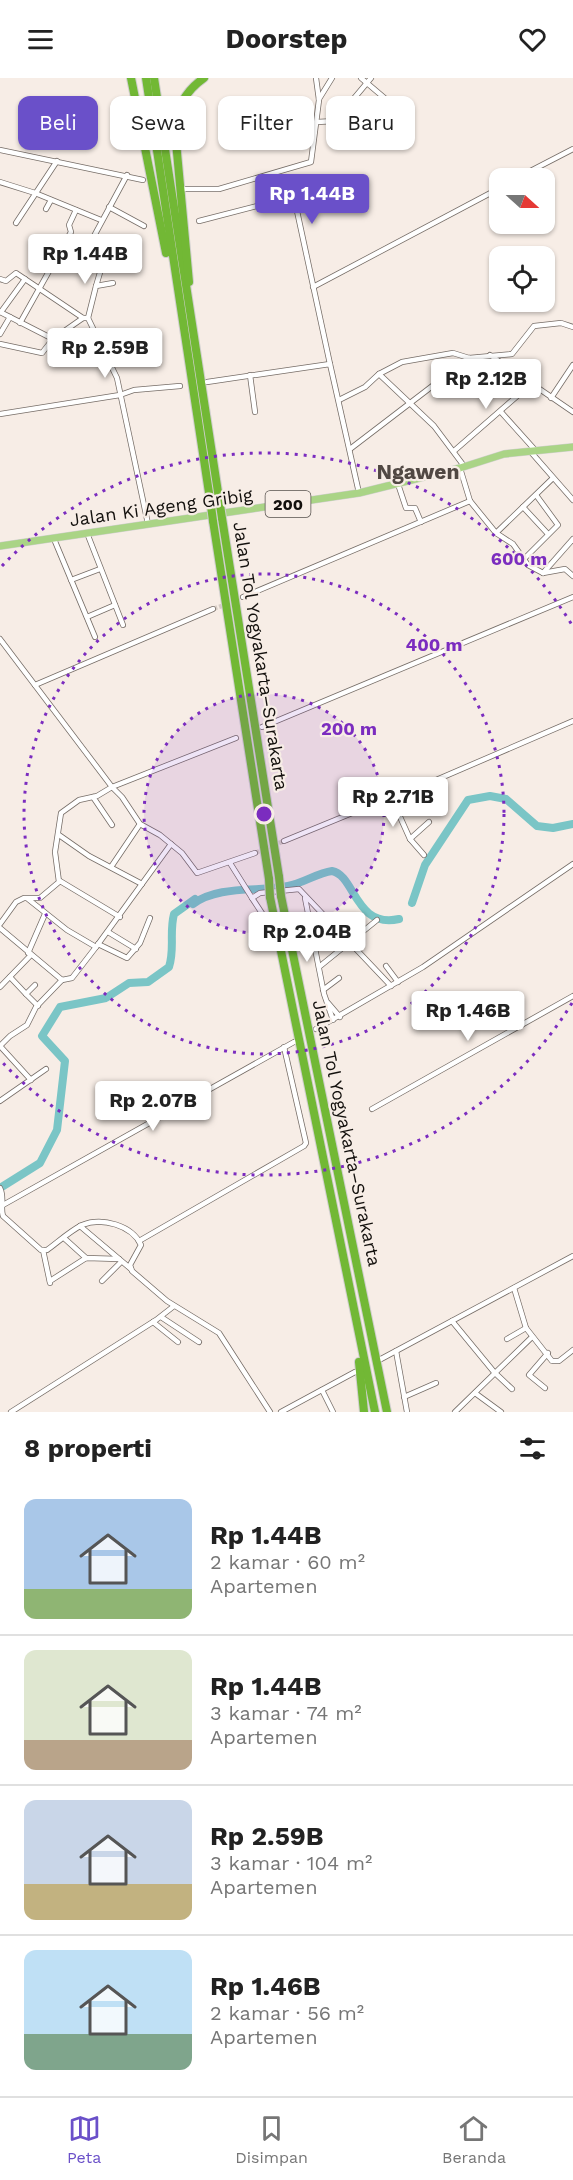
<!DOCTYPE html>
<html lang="id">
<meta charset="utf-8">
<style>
:root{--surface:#fff;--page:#f6f6f6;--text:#222;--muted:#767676;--line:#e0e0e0;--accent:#6a50c9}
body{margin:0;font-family:"Work Sans",sans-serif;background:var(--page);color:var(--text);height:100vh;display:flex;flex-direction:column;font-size:22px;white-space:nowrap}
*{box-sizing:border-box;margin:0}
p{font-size:20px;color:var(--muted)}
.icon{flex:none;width:33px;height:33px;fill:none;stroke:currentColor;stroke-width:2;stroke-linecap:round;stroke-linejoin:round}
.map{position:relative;height:1334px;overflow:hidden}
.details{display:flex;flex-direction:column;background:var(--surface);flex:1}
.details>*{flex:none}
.guide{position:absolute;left:18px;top:18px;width:537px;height:54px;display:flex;gap:12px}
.needle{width:39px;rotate:111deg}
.fabs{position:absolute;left:489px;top:90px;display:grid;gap:12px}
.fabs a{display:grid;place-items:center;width:66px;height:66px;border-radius:12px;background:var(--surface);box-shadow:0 2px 4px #0004;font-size:30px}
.price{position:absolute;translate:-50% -51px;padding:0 14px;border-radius:6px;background:#fff;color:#222;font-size:20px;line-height:39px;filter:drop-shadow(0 2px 3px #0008)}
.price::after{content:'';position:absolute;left:50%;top:36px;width:18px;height:14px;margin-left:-9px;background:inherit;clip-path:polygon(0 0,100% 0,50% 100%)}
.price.selected{background:var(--accent);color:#fff}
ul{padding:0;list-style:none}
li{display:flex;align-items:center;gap:18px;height:150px;padding:0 24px}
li+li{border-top:2px solid var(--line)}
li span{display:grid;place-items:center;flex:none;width:168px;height:120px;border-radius:12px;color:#555}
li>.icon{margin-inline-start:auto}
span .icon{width:72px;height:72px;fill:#fffc;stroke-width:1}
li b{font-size:26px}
h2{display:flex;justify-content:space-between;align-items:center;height:72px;padding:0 24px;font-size:26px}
.pill{padding:0 21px;border-radius:12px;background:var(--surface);box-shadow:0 2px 4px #0004;font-size:21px;line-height:54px}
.pill.selected{background:var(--accent);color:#fff}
header{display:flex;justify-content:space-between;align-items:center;height:78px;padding:0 24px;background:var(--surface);font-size:27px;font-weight:700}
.tabs{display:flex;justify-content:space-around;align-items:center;height:84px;border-top:2px solid var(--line);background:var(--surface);font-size:16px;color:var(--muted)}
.tabs a{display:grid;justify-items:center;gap:3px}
.tabs .selected{color:var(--accent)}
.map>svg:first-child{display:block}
</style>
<header><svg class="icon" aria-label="menu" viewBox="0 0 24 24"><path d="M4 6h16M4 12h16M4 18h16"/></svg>Doorstep<svg class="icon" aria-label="heart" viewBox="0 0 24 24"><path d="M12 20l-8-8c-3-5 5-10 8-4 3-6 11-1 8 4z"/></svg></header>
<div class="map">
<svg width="573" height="1334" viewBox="0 0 573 1334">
<rect width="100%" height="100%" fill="#f7ede6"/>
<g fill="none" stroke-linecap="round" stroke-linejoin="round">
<g stroke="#7ac5c6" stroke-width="8">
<polyline points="412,825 425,787 468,722 490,718 506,721 537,748 553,750 573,746"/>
<path d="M193,826C218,807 259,814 288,808C304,805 317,795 332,793C355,797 355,851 399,841"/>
<path d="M0,1110L40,1085L57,1052L65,983L42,958L60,929L106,920L129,905L148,904L169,889C175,871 169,855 174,836L195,821"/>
</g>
<g stroke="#d5ccc5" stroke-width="4.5" stroke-dasharray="4.5 2" stroke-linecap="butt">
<polyline points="213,531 227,526"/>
<polyline points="255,775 284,763"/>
</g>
<g stroke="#766d67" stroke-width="6">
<g id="minor">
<polyline points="361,0 394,28"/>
<polyline points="319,21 332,0"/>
<polyline points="317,44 335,43 371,0"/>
<polyline points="0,72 143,102"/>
<polyline points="517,100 573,71"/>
<polyline points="0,104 35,115 101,142"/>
<polyline points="183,111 219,111 311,84 319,22 316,0"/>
<polyline points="109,129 144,148"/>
<polyline points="46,131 51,122"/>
<polyline points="199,143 284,121 293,124 297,133 330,286"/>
<polyline points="16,145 57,83"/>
<polyline points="92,163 107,171 96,208"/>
<polyline points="80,184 127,97"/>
<polyline points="0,201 6,203 16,195 83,240"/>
<polyline points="313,209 500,110"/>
<polyline points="0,234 53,261"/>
<polyline points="1,234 25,201"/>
<polyline points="88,240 96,208 113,205"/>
<polyline points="20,245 71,154 69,147 76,132"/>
<polyline points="0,256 10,239"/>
<polyline points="0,266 42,275 53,261 83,240 88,240 117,300 148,446"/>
<polyline points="490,277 573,334"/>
<polyline points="467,284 478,300"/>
<polyline points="379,296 434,348 464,388"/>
<polyline points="250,297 255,334"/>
<polyline points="207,304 330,286 359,415"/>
<polyline points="551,320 573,287"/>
<polyline points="339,322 365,309 379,296 402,284 453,275 469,280 512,276 534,248 561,245 573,249"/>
<polyline points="501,334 536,373"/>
<polyline points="0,336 120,317 134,312 180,308"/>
<polyline points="350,371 469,280"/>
<polyline points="454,373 531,306"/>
<polyline points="530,373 573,422"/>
<polyline points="460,390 470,423 496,455 513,466 528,487 543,495 565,491 573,498"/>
<polyline points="398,406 406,430 415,430 421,444"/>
<polyline points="523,429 548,456"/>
<polyline points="87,455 123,547"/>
<polyline points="496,455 553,400"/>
<polyline points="54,461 95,559"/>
<polyline points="524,481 558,447 536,417"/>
<polyline points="543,495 573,461"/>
<polyline points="71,502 100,491"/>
<polyline points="243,519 470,423"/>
<polyline points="87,539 115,527"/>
<polyline points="0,561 112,709 97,718 79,722 61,735 55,774 59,804 40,820 24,820 16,824 0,846"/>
<polyline points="35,607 213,531"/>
<polyline points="262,649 573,519"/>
<polyline points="236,660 112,709 122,719 140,746 160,757 182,775 197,795 255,775"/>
<polyline points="93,719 112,747"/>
<polyline points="392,721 410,761 424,777"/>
<polyline points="59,757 89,778 142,806"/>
<polyline points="410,761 429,744"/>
<polyline points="284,763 379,724 392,721 573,643"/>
<polyline points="230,785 252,820 260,815 299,811 391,908"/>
<polyline points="111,789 140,746"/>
<polyline points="60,803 120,839"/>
<polyline points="252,820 271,849"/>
<polyline points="305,820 324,916 333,942"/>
<polyline points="28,821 67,852 96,869 171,766"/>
<polyline points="0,850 62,902 72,900 96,869"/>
<polyline points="108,854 136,871"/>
<polyline points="98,866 127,880 140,865 150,840"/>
<polyline points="28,875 45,836"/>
<polyline points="386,888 398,904"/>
<polyline points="319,889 377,842"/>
<polyline points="10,899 26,916"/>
<polyline points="35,907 26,916 38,928"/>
<polyline points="0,909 30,878"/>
<polyline points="323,912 339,900"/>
<polyline points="328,925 340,939"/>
<polyline points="316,951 423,889 573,786"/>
<polyline points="0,968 10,958 27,947 36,929 62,902"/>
<polyline points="0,968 31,1002"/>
<polyline points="0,1023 46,991"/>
<polyline points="372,1031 573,918"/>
<path d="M0,1110C5,1120 0,1129 3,1138L41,1172H47C58,1164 70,1153 82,1147C102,1139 132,1147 141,1167L130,1187L132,1193L167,1223L219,1255L270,1334"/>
<polyline points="3,1127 294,964"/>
<polyline points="80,1148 131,1191"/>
<polyline points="64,1160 86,1180"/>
<polyline points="139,1163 304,1068 306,1065 284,969"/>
<polyline points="43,1172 50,1205"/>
<polyline points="50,1203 86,1180 119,1181"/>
<polyline points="102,1203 121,1184"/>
<polyline points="514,1210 526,1250 552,1283 559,1283 573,1272"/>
<polyline points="161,1239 199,1264"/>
<polyline points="452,1243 494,1294 512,1311"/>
<polyline points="153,1244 178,1264"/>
<polyline points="507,1261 526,1250"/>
<polyline points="396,1273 407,1334"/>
<polyline points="381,1281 573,1178"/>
<polyline points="545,1310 529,1297 548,1275"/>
<polyline points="322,1312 333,1334"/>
<polyline points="475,1315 501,1334"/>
<polyline points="404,1319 436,1305"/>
<polyline points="11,1334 156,1242 174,1228"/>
<polyline points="281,1334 355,1294"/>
<polyline points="455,1334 532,1259"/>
</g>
</g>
<g stroke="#d0cfcf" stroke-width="8">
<polyline id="primary" points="0,468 359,415 460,390 504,376 573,369"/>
</g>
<g stroke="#d0cfcf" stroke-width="10">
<g id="motorway">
<polyline points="131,0 166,175"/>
<polyline points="146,0 211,428"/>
<polyline points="154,0 220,427"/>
<path d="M189,204L175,53C177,30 184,14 204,0"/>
<polyline points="222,440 279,799"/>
<polyline points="213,443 269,801"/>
<polyline points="281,818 387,1334"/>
<polyline points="270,819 375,1334"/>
<polyline points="359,1284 364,1334"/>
</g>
</g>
<use href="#minor" stroke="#fff" stroke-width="4.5"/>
<use href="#primary" stroke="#aad486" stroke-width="7"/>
<use href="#motorway" stroke="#72b835" stroke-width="8"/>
<g stroke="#d0cfcf" stroke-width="10" stroke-linecap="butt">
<g id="motorway-bridge">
<polyline points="220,427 222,440"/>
<polyline points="211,428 213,443"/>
<polyline points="279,799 281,818"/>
<polyline points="269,801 270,819"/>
</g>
</g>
<use href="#motorway-bridge" stroke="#72b835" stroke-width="8"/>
</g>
<circle cx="264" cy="736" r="120" fill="#7b2cbf" fill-opacity=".12"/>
<g fill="none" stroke="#7b2cbf" stroke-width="3" stroke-dasharray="3 6">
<circle cx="264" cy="736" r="120"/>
<circle cx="264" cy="736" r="240"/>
<path d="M572 925A361 361 0 0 1 2 984M2 488A361 361 0 0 1 572 547"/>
</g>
<g text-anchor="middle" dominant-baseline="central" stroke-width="4.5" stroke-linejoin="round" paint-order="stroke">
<rect fill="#f7ede6" stroke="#57524e" stroke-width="1.5" x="265.5" y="413" width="45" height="26" rx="4.5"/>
<g font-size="16" font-weight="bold" fill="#13100d">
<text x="288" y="426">200</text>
</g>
<g font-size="18" fill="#13100d" stroke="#f7ede6">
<text transform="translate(161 429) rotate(-8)">Jalan Ki Ageng Gribig</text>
<text transform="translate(261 578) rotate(81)">Jalan Tol Yogyakarta–Surakarta</text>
<text transform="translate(347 1055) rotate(78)">Jalan Tol Yogyakarta–Surakarta</text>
</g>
<g font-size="21" font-weight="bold" fill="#514843" stroke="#f7ede6">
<text x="418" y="393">Ngawen</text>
</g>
</g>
<circle cx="264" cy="736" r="9" fill="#7b2cbf" stroke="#f7ede6" stroke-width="3"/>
<g font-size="18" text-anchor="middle" font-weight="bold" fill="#7b2cbf" stroke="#f7ede6" stroke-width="4.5" stroke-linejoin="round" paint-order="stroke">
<text x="519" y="487">600 m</text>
<text x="434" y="573">400 m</text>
<text x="349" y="657">200 m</text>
</g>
</svg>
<div class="fabs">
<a><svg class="needle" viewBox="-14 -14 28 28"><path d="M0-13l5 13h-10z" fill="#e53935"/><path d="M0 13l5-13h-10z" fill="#767676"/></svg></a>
<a><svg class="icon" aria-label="locate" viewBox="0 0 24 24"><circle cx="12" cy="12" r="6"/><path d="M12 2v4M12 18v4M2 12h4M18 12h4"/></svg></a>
</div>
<b class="price selected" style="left:312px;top:147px">Rp 1.44B</b>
<b class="price" style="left:85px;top:207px">Rp 1.44B</b>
<b class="price" style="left:105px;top:301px">Rp 2.59B</b>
<b class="price" style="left:486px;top:332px">Rp 2.12B</b>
<b class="price" style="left:393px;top:750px">Rp 2.71B</b>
<b class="price" style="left:307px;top:885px">Rp 2.04B</b>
<b class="price" style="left:468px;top:964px">Rp 1.46B</b>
<b class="price" style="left:153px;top:1054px">Rp 2.07B</b>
<div class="guide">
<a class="pill selected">Beli</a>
<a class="pill">Sewa</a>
<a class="pill">Filter</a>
<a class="pill">Baru</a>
</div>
</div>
<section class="details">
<h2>8 properti<svg class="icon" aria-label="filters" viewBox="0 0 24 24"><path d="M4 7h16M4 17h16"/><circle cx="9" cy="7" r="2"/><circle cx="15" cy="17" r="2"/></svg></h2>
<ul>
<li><span style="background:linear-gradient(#a9c7e8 75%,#8fb573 0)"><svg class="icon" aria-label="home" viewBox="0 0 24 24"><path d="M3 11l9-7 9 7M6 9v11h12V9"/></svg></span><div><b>Rp 1.44B</b><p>2 kamar · 60 m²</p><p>Apartemen</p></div></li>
<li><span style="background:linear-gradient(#dfe7d0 75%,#b9a48a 0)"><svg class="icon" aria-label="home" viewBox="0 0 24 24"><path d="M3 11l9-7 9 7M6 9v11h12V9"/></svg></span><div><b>Rp 1.44B</b><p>3 kamar · 74 m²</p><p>Apartemen</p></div></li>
<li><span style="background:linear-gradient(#c9d6e8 70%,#c2b280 0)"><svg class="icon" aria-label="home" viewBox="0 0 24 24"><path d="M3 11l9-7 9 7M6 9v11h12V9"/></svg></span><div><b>Rp 2.59B</b><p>3 kamar · 104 m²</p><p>Apartemen</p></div></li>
<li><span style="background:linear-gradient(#bfe0f5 70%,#7fa58c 0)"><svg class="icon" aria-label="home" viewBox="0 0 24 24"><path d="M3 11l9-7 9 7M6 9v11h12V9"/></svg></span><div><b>Rp 1.46B</b><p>2 kamar · 56 m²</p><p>Apartemen</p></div></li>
</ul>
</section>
<nav class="tabs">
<a class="selected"><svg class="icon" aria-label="map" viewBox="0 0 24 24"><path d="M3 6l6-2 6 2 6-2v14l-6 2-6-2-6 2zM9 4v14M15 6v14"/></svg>Peta</a>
<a><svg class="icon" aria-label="saved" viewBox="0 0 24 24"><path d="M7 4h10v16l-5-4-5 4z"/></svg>Disimpan</a>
<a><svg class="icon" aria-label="home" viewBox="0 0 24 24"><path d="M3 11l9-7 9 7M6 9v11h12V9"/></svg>Beranda</a>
</nav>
